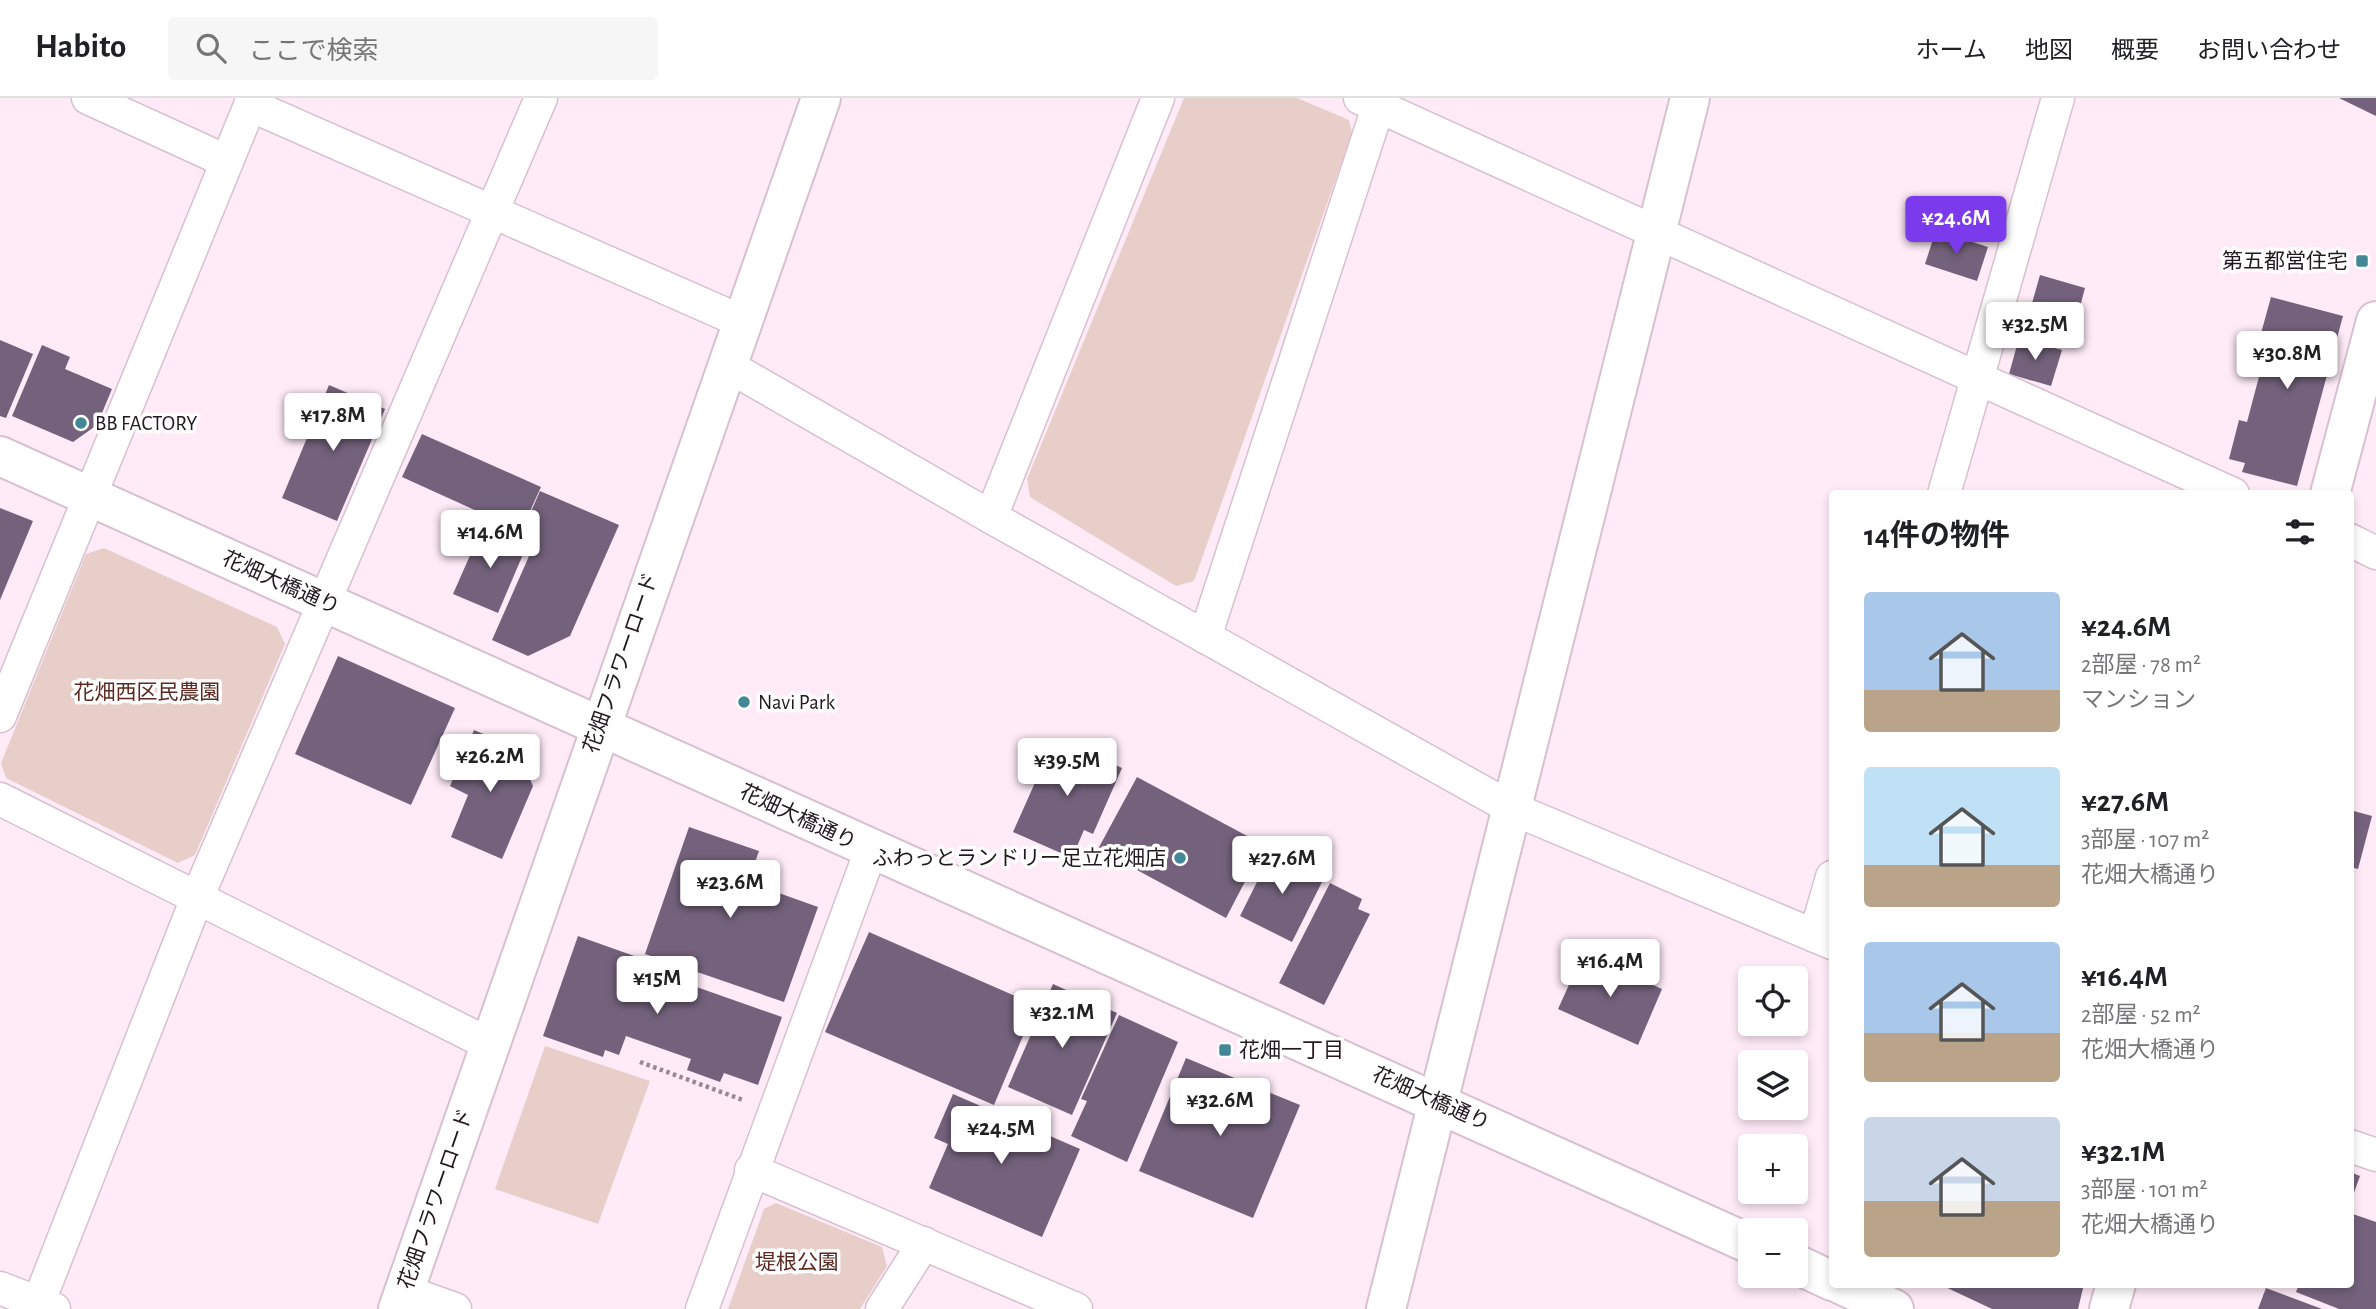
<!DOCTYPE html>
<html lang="ja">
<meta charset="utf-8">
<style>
:root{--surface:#fff;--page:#f6f6f6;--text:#202124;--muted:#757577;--line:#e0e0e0;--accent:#7c3aed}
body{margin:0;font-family:"Alegreya Sans","Noto Sans JP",sans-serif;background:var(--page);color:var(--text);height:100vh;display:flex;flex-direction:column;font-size:26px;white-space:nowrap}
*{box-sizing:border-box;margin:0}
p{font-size:23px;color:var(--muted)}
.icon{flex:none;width:38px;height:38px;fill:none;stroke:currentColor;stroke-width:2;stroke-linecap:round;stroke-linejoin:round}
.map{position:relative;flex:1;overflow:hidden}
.panel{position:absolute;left:1829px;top:392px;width:525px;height:798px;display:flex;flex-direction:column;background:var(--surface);border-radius:7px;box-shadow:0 4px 10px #0003}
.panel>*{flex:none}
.controls{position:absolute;left:1738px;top:868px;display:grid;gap:14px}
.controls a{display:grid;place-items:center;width:70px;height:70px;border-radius:7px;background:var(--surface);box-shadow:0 4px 10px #0003;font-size:35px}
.price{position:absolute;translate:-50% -60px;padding:0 16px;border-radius:7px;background:#fff;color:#222;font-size:23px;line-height:46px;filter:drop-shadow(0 2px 4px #0008)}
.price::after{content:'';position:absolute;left:50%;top:42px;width:21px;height:16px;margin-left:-10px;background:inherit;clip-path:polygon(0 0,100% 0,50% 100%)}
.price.selected{background:var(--accent);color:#fff}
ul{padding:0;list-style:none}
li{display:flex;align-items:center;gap:21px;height:175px;padding:0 35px}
li span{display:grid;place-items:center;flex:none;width:196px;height:140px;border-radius:7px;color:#555}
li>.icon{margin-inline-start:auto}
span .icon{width:84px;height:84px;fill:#fffc;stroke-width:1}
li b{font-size:30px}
h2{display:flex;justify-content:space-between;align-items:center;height:84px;padding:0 35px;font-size:30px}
header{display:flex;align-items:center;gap:42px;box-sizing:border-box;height:98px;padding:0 35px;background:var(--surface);border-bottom:2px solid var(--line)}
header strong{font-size:33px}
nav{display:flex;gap:38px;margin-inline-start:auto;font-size:24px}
.search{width:490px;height:63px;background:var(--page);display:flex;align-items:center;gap:18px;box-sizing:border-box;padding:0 24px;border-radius:7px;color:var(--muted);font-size:26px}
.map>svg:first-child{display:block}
</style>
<header>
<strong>Habito</strong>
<div class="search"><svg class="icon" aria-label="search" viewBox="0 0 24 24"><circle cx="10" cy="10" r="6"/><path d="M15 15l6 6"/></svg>ここで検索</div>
<nav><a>ホーム</a><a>地図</a><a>概要</a><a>お問い合わせ</a></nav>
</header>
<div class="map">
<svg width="2376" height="1211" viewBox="0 0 2376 1211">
<rect width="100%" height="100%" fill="#feebf7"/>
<g fill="#e8cec9">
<polygon points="1184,0 1297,0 1349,22 1352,35 1194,483 1176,488 1030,399 1027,381"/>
<polygon points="104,450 277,529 285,546 195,757 178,765 6,680 1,665 86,456"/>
<polygon points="545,948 650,983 598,1126 495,1091"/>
<polygon points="776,1105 882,1149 887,1168 860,1211 728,1211 764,1111"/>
</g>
<g fill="#74627c">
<polygon points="2339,0 2376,0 2376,18"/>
<polygon points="1936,132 1988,149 1977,183 1925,166"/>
<polygon points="2040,177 2085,190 2069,250 2023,237"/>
<polygon points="2271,199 2343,218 2297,388 2242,374 2245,365 2229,361 2239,322 2247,324 2269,241 2260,239"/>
<polygon points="2019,240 2062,252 2051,288 2009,276"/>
<polygon points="0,242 33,256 6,320 0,318"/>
<polygon points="42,247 70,259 65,271 112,291 97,327 73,344 12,318"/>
<polygon points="329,287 385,311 337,423 282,400"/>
<polygon points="422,336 541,389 521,433 402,379"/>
<polygon points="540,393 619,427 570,538 528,558 492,542 537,440 522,434"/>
<polygon points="0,410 33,423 0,502"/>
<polygon points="483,428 527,447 498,515 453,496"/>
<polygon points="338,558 455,610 411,707 295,656"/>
<polygon points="474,632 516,650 533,688 502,761 451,739 468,697 450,688"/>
<polygon points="1055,640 1122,670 1093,736 1084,732 1072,760 1013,734"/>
<polygon points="1137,679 1264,747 1226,820 1098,751"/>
<polygon points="2350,712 2372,718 2358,771 2350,769"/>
<polygon points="689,729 759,753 748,784 818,809 784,904 645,856"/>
<polygon points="1273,752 1325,778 1292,844 1240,818"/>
<polygon points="1330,785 1362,801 1358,811 1370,816 1324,907 1279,885"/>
<polygon points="869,834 1036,907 994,1007 825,934"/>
<polygon points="578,838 637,859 634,867 782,919 758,987 724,975 720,984 687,972 691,961 626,938 619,957 605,952 603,959 543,938"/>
<polygon points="1583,856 1662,891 1638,947 1558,911"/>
<polygon points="1053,886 1117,915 1072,1017 1008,989"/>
<polygon points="1119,917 1178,944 1127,1064 1071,1038 1087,1003 1081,1001"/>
<polygon points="1186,960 1300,1007 1253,1120 1139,1073"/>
<polygon points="953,996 1080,1051 1042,1139 929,1090 948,1046 934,1040"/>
<polygon points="2350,1074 2360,1078 2351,1103 2350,1103"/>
<polygon points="2350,1115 2376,1124 2376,1211 2339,1211 2296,1194 2299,1186 2350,1186"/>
<polygon points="1939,1186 2084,1186 2078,1211 1992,1211"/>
<polygon points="2266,1190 2322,1211 2258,1211"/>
</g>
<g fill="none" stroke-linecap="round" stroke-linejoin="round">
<g stroke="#d8c0cf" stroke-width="35">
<g id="minor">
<polyline points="88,0 226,63"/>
<polyline points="1360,0 2233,396"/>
<polyline points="250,7 743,224"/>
<polyline points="728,268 991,419 1513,711 1832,845"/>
<polyline points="1944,396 2058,0"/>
<polyline points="991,419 1158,0"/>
<polyline points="2350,442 2376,455"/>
<polyline points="1205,539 1381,0"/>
<polyline points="0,618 253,0"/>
<polyline points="0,701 489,946"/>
<polyline points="1815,838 1832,779"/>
<polyline points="2350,1048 2376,1057"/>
<polyline points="751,1072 1076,1211"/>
<polyline points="0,1190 54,1211"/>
<polyline points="404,1193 455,1211"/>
<polyline points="36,1211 197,800 541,0"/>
<polyline points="702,1211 871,752"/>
<polyline points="882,1211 924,1145"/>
</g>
</g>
<g stroke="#d8c0cf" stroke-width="42">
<g id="tertiary">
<polyline points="0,358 1750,1146"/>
<polyline points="2330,396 2376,223"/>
<polyline points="1796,1166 1832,1183"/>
<polyline points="1840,1186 1894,1211"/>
<polyline points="398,1211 821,0"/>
<polyline points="1386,1211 1690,0"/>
<polyline points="2109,1211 2116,1186"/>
</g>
</g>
<polyline stroke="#978992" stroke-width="4.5" stroke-dasharray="3.5 3.5" stroke-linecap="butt" points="640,964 743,1002"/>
<use href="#minor" stroke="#fff" stroke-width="32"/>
<use href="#tertiary" stroke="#fff" stroke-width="38"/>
</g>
<g fill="#448797" stroke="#fefefe" stroke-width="2.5">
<rect x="2355" y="156" width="14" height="14" rx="3.5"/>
<circle cx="81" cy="325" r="7"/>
<circle cx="744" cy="604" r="7"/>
<circle cx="1180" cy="760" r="7"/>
<rect x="1218" y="945" width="14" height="14" rx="3.5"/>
</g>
<g text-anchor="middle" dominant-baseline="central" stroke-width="7" stroke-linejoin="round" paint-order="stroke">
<g font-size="21" fill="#21191e" stroke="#fefefe" text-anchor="start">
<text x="2348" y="163" text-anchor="end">第五都営住宅</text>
<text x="95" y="325">BB FACTORY</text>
<text x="758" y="604">Navi Park</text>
<text x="1166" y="760" text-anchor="end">ふわっとランドリー足立花畑店</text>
<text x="1239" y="952">花畑一丁目</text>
</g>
<g font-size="21" fill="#21191e" stroke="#fefefe">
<text transform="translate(281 485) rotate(24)">花畑大橋通り</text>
<text transform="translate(621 565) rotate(-71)">花畑フラワーロード</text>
<text transform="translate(798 719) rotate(25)">花畑大橋通り</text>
<text transform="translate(1431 1001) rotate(24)">花畑大橋通り</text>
<text transform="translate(436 1101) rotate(-71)">花畑フラワーロード</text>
</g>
<g font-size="21" fill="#5c2a22" stroke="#fefefe">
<text x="147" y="594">花畑西区民農園</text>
<text x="797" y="1164">堤根公園</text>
</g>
</g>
</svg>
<div class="controls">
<a><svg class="icon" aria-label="locate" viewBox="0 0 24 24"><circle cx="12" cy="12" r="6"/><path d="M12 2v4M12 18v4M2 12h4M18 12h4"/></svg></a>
<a><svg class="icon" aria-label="layers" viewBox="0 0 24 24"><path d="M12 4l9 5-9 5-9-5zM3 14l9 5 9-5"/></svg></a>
<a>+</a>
<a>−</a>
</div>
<b class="price selected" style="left:1956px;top:158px">¥24.6M</b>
<b class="price" style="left:2035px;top:264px">¥32.5M</b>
<b class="price" style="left:2287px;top:293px">¥30.8M</b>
<b class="price" style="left:333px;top:355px">¥17.8M</b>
<b class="price" style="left:490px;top:472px">¥14.6M</b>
<b class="price" style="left:490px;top:696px">¥26.2M</b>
<b class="price" style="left:1067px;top:700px">¥39.5M</b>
<b class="price" style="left:1282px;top:798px">¥27.6M</b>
<b class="price" style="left:730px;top:822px">¥23.6M</b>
<b class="price" style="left:1610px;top:901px">¥16.4M</b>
<b class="price" style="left:657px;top:918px">¥15M</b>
<b class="price" style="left:1062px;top:952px">¥32.1M</b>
<b class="price" style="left:1220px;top:1040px">¥32.6M</b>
<b class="price" style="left:1001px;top:1068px">¥24.5M</b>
<section class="panel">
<h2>14件の物件<svg class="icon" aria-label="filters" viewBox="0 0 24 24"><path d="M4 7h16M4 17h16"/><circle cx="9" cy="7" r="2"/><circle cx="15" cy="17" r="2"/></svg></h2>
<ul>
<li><span style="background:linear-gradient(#a9c7e8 70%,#b9a48a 0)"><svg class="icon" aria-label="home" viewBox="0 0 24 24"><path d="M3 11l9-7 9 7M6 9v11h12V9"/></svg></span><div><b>¥24.6M</b><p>2部屋 · 78 m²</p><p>マンション</p></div></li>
<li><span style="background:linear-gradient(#bfe0f5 70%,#b9a48a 0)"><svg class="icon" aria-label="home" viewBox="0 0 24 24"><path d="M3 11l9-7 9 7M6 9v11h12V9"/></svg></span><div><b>¥27.6M</b><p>3部屋 · 107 m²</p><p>花畑大橋通り</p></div></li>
<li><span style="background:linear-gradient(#a9c7e8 65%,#b9a48a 0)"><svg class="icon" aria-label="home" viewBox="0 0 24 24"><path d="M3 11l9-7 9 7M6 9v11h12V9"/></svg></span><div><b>¥16.4M</b><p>2部屋 · 52 m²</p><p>花畑大橋通り</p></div></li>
<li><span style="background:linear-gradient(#c9d6e8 60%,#b9a48a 0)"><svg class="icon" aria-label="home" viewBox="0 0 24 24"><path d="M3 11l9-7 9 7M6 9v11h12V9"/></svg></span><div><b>¥32.1M</b><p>3部屋 · 101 m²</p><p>花畑大橋通り</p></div></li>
</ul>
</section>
</div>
